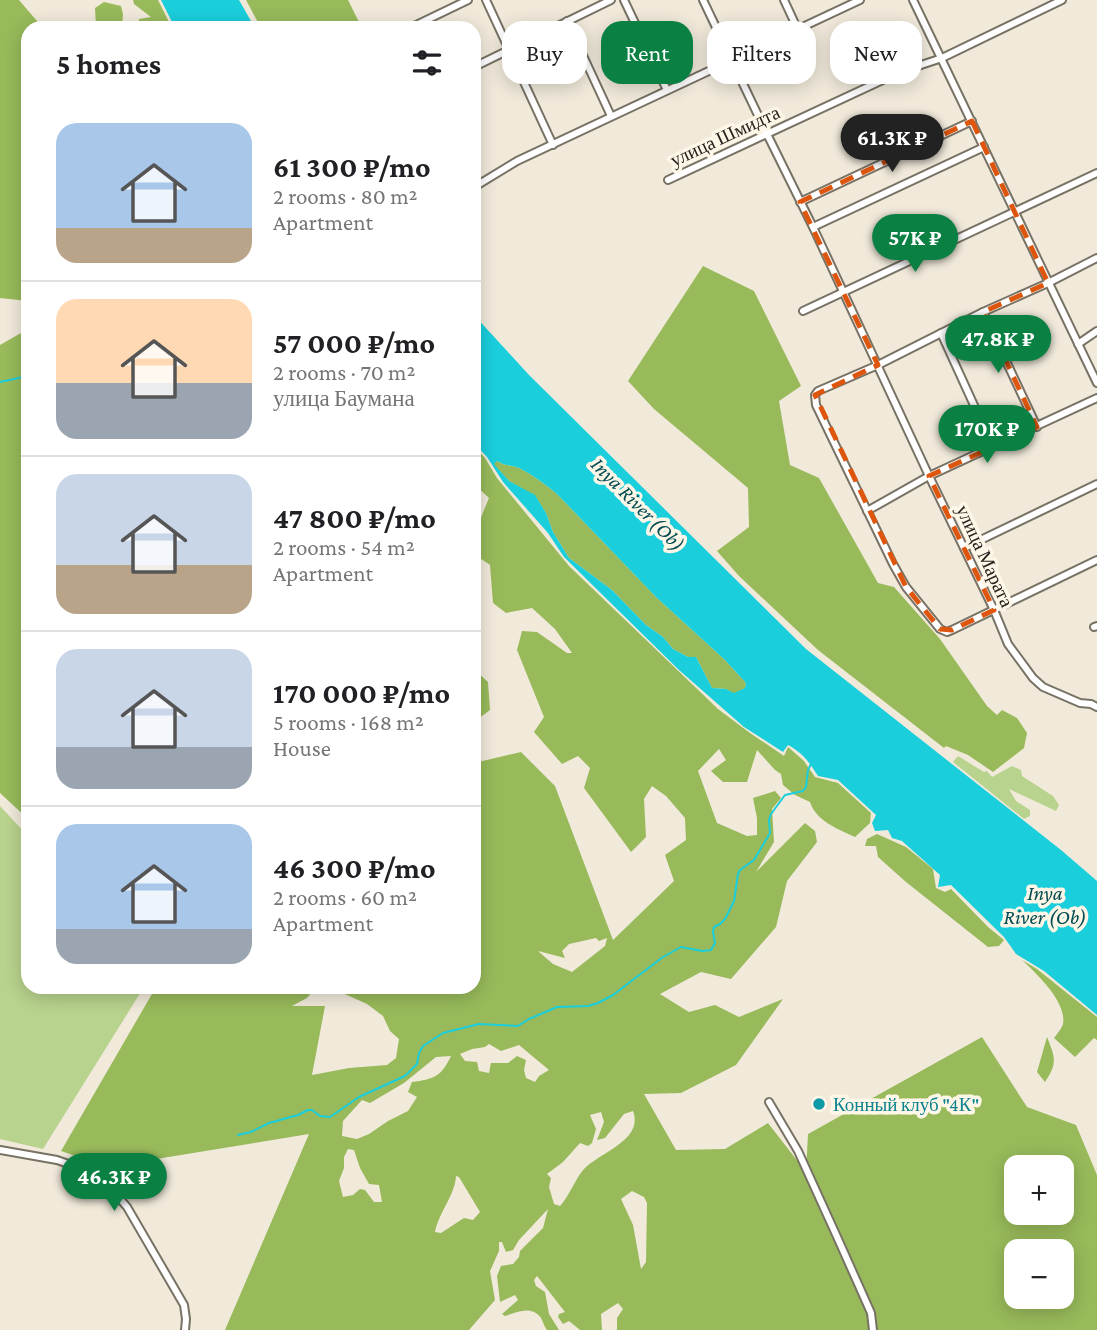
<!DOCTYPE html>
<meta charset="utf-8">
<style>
:root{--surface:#fff;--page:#f6f6f6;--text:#202124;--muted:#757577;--line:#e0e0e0;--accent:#0b8043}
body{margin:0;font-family:"Crimson Pro",serif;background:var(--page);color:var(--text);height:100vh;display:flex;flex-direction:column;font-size:26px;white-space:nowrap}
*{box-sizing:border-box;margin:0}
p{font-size:23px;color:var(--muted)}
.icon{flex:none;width:38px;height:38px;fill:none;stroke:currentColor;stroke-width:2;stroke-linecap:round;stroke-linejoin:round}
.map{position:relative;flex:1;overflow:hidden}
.side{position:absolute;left:21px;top:21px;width:460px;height:973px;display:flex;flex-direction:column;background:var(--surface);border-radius:21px;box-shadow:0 4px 18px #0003}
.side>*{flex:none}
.hud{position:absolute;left:502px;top:21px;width:488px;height:63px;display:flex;gap:14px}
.buttons{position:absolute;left:1004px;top:1155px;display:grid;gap:14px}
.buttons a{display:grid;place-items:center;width:70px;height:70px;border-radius:14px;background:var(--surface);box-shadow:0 4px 18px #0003;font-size:35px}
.price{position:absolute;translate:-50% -60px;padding:0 16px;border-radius:24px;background:var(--accent);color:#fff;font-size:23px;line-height:46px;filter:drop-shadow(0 2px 4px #0008)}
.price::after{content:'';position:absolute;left:50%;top:42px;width:21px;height:16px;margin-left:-10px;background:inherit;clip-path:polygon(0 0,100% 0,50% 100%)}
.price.current{background:#222;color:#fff}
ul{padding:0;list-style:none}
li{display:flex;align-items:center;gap:21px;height:175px;padding:0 35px}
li+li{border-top:2px solid var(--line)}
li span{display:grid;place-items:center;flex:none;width:196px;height:140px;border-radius:21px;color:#555}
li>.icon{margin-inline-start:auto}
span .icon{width:84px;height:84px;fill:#fffc;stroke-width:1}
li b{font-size:30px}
h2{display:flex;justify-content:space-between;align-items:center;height:84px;padding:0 35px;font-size:30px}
.chip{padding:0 24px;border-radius:21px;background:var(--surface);box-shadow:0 4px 18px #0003;font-size:24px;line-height:63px}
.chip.current{background:var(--accent);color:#fff}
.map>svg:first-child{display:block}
</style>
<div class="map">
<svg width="1097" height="1330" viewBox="0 0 1097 1330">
<rect width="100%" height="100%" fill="#f1eadb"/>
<g fill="#b8d38d">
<polygon points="958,756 984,772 987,771 992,777 1012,766 1021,770 1022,776 1053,796 1059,805 1056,811 1009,789 1016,801 1030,810 1030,816 1024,819 953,762"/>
<polygon points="0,806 28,836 28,987 144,987 43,1149 0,1139"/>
</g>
<g fill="#98ba5a" fill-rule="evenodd">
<polygon points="0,0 19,0 43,28 28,28 28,301 0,298"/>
<polygon points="133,0 158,0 172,28 138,28 139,19 151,17 134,4"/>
<polygon points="246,0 348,0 362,28 261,28"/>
<polygon points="104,2 121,6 123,14 122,28 96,28 95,8"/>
<polygon points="703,266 754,291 801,386 779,401 790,465 819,478 878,583 894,587 940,639 987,706 997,715 1002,710 1017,718 1027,733 1024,748 993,772 968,755 946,746 944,748 818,650 739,576 717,551 749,527 748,488 654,409 628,381"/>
<polygon points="28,329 28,819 0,793 0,345"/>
<path d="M474,446L485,458L497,478L569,566L718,709L750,733L784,756L788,747L804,761L815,777L838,783L871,813L870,823L855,837C838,829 816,821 810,802L795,795L783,785L781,774L775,770L757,750L747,782H723L711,771L726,760L719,749L698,771L717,823L747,836L757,835V818L753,798L775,791L781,798L772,809L774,842L756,872L805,823L815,831L817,842L787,881L776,927L731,979L701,972L660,994L689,1012L715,1005L739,1017L783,999L736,1065L681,1093L644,1094L676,1150L725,1149L768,1123L806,1172L808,1134L982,1037L1027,1107L1076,1125L1097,1175V1330H617V1318L623,1309L618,1303L601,1314L602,1330H580L569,1321L563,1324L558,1317L559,1314L565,1312L537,1276L534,1280L536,1286L545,1292L549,1314L559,1330H547C544,1326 543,1322 541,1318C532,1305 517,1312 505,1316L502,1314L518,1300L515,1295L500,1302L497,1276L501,1266L513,1264L519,1257L520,1251L543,1228L548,1209L519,1240L513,1250L506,1252L502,1242H499V1251L490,1271L495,1300L469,1330H225L309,1134L107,1167L61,1151L156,987H474V763L521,752L555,786L613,940L674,881L665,855L686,840L685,818L666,796L652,786L644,799L646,837L631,852L584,788L590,768L578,756L562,764L534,732L544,717L517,650L522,631L537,632L567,653H572L555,629L532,608L506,613L493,603L490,565L474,554C474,533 481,517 489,498L474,484ZM596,938L599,941L607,938L605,946L572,972L553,964L538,951L565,958L562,951L569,944ZM338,991L367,1004L383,1016L390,1031L399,1039L396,1058L387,1065L349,1068L312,1075L325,1006H292L307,998L312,992L320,993ZM489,1044L501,1051L519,1045L549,1070L539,1076L535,1082L526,1078L524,1070L526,1060L517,1056L508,1063H491L489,1073L479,1071L477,1062L465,1061L460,1054L472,1049L485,1047ZM451,1056C441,1077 434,1079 412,1082L408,1092L417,1097L408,1111L388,1121L369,1134L357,1139L342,1136L343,1121L362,1100L370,1103L404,1083L436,1057ZM633,1111C644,1140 600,1152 584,1169C575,1179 570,1195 560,1206L554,1204L549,1187L551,1178L547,1174L563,1162L580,1143L588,1146L592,1143L596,1129L590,1115L601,1112L604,1122L597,1140L605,1138L624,1114ZM348,1149L354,1150L360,1168L369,1184L379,1185L382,1202H374L365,1190L360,1189L353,1195L343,1197L339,1181L344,1168V1157ZM1017,1167H1062V1213H1017ZM456,1176L459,1177L480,1212L473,1220L464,1218L441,1233L435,1232C439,1212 455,1195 456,1176ZM632,1191L644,1197L647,1203L646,1262L641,1269L633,1225L621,1199ZM1017,1251H1062V1297H1017Z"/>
<path d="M497,461C505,466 511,465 519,468C533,475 545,484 557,494L656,597L725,660L746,683L745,688L734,694L726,689L712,688L696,657H688L673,649L663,637L646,625L612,590L569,558L553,532L546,513L535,496L509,481L493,464Z"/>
<polygon points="474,669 488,682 490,710 474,722"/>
<polygon points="877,834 906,847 933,869 936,888 945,892 951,889 988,927 1004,940 999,946 988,947 906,882 878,857 876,846 865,846 867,839"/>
<path d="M1022,960L1037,969L1097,1017V1040L1094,1038L1075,1057L1054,1038C1057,1034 1062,1028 1063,1024C1067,1002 1037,974 1022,960Z"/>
<path d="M1047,1037C1055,1057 1058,1063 1045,1082L1037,1072Z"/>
</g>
<g fill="#1acedc" fill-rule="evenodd">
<polygon points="161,0 239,0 255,28 175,28"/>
<path d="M474,315L529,375L806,649L1061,850L1097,881V1015L1044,971L1016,954L1004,937L951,885L938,887L940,875L902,841L892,838L888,830L875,831L872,823L876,815L838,780L818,776C809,762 803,753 788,745L783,752L744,727L679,670L564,557L548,533L503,482L487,457L474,443ZM497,461C505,466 511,465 519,468C533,475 545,484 557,494L656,597L725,660L746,683L745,688L734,693L726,689L712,688L696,657H688L673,649L663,637L646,625L612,590L569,558L553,532L546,513L535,495L509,481L494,464Z"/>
</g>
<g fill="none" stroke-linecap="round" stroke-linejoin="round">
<g stroke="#1acedc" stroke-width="2">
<polyline points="0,382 28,376"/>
<polyline points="238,1135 251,1132 269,1123 298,1115 308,1110 312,1110 320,1116 330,1117 359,1097 405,1076 417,1064 419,1053 423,1046 443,1033 479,1024 518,1026 529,1019 557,1007 588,1006 598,1003 613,995 663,957 681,947 702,951 711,950 715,943 713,932 714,927 720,924 725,919 734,901 738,874 740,870 754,860 770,833 769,820 771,814 785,795 803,791 806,787 808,770 811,764"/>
</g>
<g stroke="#787265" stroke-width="10">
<g id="minor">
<polyline points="486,0 553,145"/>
<polyline points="624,0 667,90"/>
<polyline points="703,0 767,134 813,227 929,476 994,610 1008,644 1033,678 1043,687 1080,703 1091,704 1097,707"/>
<polyline points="784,0 798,30"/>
<polyline points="913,0 1097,383"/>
<polyline points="567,21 611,116"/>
<polyline points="410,28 468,0"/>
<polyline points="474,67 611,0"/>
<polyline points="668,180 900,72 942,58 1062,0"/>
<polyline points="476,186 517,161 860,0"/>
<polyline points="800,202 972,121"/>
<polyline points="813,227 984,147"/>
<polyline points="1097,258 1048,283 983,312 878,365 818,391 815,395 816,405 893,564 906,587 940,629 947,632 952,630 1097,560"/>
<polyline points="803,311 1097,173"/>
<polyline points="983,312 1037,427"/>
<polyline points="941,333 993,447"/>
<polyline points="1078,344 1097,331"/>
<polyline points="867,511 929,476 1097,398"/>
<polyline points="964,548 1097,484"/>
<polyline points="1094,627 1097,626"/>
<polyline points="769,1102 798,1151 838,1239 871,1313 873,1330"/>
<polyline points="0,1150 57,1160 92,1172 109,1186 127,1207 184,1305 186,1319 185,1330"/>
</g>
</g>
<use href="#minor" stroke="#fff" stroke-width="6"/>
</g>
<path fill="none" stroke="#de560d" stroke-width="5" stroke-dasharray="14 9" stroke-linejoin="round" d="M972,121L1048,283L983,312L1037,427L929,476L994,610L952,630L940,629L906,587L815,395L878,365L800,202Z"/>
<circle fill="#0f9aa8" stroke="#fef7e8" stroke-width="2.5" cx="819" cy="1104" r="7"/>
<g text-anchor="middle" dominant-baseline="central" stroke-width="7" stroke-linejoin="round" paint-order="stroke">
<g font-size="19" fill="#25221d" stroke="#fef7e8">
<text transform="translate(725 136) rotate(-25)">улица Шмидта</text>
<text transform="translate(985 556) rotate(65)">улица Марата</text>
</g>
<g font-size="19" fill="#0d838f" stroke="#fef7e8" text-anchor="start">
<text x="833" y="1104">Конный клуб "4К"</text>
</g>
<g font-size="21" font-style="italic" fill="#044d53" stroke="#fef7e8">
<text transform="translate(638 504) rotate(45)">Inya River (Ob)</text>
<text x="1045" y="893">Inya<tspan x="1045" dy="24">River (Ob)</tspan></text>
</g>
</g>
</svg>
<div class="buttons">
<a>+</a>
<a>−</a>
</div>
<b class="price current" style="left:892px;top:174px">61.3K ₽</b>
<b class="price" style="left:915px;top:274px">57K ₽</b>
<b class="price" style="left:998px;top:375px">47.8K ₽</b>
<b class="price" style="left:987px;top:465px">170K ₽</b>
<b class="price" style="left:114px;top:1213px">46.3K ₽</b>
<div class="hud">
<a class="chip">Buy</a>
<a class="chip current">Rent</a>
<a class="chip">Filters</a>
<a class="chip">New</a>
</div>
<section class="side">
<h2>5 homes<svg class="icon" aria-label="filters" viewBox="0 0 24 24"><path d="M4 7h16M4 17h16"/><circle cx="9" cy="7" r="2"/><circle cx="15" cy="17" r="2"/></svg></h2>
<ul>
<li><span style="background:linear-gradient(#a9c7e8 75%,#b9a48a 0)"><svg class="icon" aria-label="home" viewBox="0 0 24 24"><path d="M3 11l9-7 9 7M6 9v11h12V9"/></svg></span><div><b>61 300 ₽/mo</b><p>2 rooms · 80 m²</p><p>Apartment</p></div></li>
<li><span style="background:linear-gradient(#ffd9b3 60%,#9aa5b1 0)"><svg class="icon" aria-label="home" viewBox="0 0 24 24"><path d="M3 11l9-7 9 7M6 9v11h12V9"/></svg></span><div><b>57 000 ₽/mo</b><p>2 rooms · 70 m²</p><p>улица Баумана</p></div></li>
<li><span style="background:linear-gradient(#c9d6e8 65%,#b9a48a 0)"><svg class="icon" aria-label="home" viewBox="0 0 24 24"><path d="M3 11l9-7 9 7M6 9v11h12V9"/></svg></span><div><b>47 800 ₽/mo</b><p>2 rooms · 54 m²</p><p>Apartment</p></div></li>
<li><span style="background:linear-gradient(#c9d6e8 70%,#9aa5b1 0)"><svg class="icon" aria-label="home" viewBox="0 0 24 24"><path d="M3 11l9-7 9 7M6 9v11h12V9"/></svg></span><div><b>170 000 ₽/mo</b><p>5 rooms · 168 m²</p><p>House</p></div></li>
<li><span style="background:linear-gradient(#a9c7e8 75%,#9aa5b1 0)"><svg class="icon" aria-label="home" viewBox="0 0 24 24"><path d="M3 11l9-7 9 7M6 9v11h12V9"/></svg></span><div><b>46 300 ₽/mo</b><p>2 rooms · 60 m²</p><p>Apartment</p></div></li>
</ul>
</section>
</div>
